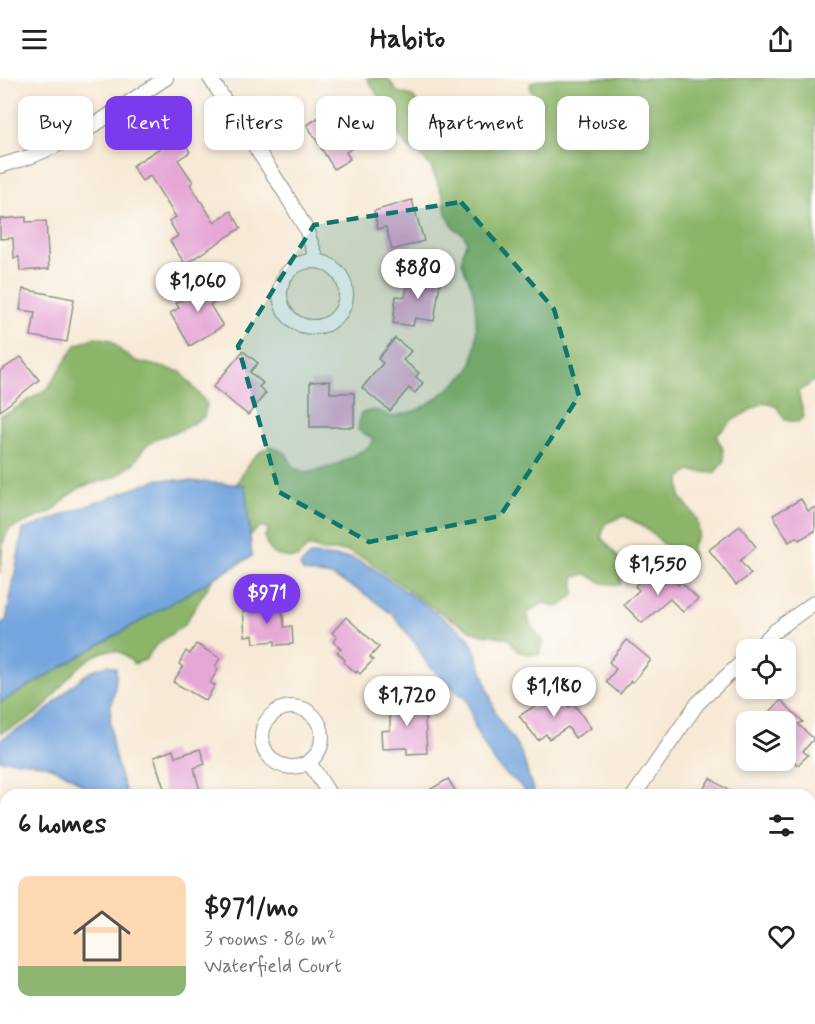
<!DOCTYPE html>
<meta charset="utf-8">
<style>
:root{--surface:#fff;--page:#f6f6f6;--text:#202124;--muted:#757577;--accent:#7c3aed}
body{margin:0;font-family:Mynerve,sans-serif;background:var(--page);color:var(--text);height:100vh;display:flex;flex-direction:column;font-size:22px;white-space:nowrap}
*{box-sizing:border-box;margin:0}
p{font-size:20px;color:var(--muted)}
.icon{flex:none;width:33px;height:33px;fill:none;stroke:currentColor;stroke-width:2;stroke-linecap:round;stroke-linejoin:round}
.map{position:relative;flex:1;overflow:hidden}
.drawer{position:absolute;left:0px;top:711px;width:816px;height:236px;display:flex;flex-direction:column;background:var(--surface);border-radius:18px 18px 0 0;box-shadow:0 3px 9px #0003}
.drawer>*{flex:none}
.hud{position:absolute;left:18px;top:18px;width:780px;height:54px;display:flex;gap:12px}
.tools{position:absolute;left:736px;top:561px;display:grid;gap:12px}
.tools a{display:grid;place-items:center;width:60px;height:60px;border-radius:12px;background:var(--surface);box-shadow:0 3px 9px #0003;font-size:30px}
.price{position:absolute;translate:-50% -51px;padding:0 14px;border-radius:21px;background:#fff;color:#222;font-size:20px;line-height:39px;filter:drop-shadow(0 2px 3px #0008)}
.price::after{content:'';position:absolute;left:50%;top:36px;width:18px;height:14px;margin-left:-9px;background:inherit;clip-path:polygon(0 0,100% 0,50% 100%)}
.price.selected{background:var(--accent);color:#fff}
ul{padding:0;list-style:none}
li{display:flex;align-items:center;gap:18px;height:150px;padding:0 18px}
li span{display:grid;place-items:center;flex:none;width:168px;height:120px;border-radius:12px;color:#555}
li>.icon{margin-inline-start:auto}
span .icon{width:72px;height:72px;fill:#fffc;stroke-width:1}
li b{font-size:26px}
h2{display:flex;justify-content:space-between;align-items:center;height:72px;padding:0 18px;font-size:26px}
.chip{padding:0 21px;border-radius:12px;background:var(--surface);box-shadow:0 3px 9px #0003;font-size:21px;line-height:54px}
.chip.selected{background:var(--accent);color:#fff}
header{display:flex;justify-content:space-between;align-items:center;height:78px;padding:0 18px;background:var(--surface);font-size:27px;font-weight:800}
.map>svg:first-child{display:block}
</style>
<header><svg class="icon" aria-label="menu" viewBox="0 0 24 24"><path d="M4 6h16M4 12h16M4 18h16"/></svg>Habito<svg class="icon" aria-label="share" viewBox="0 0 24 24"><path d="M12 15V3M7 8l5-5 5 5M5 13v7h14v-7"/></svg></header>
<div class="map">
<svg width="815" height="946" viewBox="0 0 815 946">
<rect width="100%" height="100%" fill="#fdfcf7"/>
<filter id="ink" filterUnits="userSpaceOnUse"><feTurbulence type="fractalNoise" baseFrequency=".0167" numOctaves="2"/><feDisplacementMap in="SourceGraphic" scale="12" xChannelSelector="R" yChannelSelector="G"/><feConvolveMatrix kernelMatrix="1 2 1 2 8 2 1 2 1" color-interpolation-filters="sRGB"/></filter>
<filter id="wash" filterUnits="userSpaceOnUse"><feTurbulence type="fractalNoise" baseFrequency=".008" numOctaves="4" result="noise"/><feDisplacementMap in="SourceGraphic" scale="24" xChannelSelector="R" yChannelSelector="G"/><feGaussianBlur stdDeviation="1.35" result="paint"/><feColorMatrix in="noise" values="0 0 0 0 0 0 0 0 0 0 0 0 0 0 0 0 0 1.4 0 .05"/><feComposite in="paint" operator="in"/></filter>
<g filter="url(#wash)">
<rect width="100%" height="100%" fill="#f7e9d5"/>
<g fill="#8cb56b" stroke="#567950" stroke-width="1.5">
<path d="M367,0H388L397,14C420,18 416,25 425,41C430,48 438,55 446,58C451,61 457,65 463,66C489,70 517,48 539,35L543,23L530,12L531,5L539,2L557,0H815V302L798,314L804,338L798,344L785,342L777,329L764,324L733,342L716,358L723,371L724,384L714,395L690,393L680,400V418L697,441L699,455L692,467L693,483L684,489C667,468 649,449 624,438L606,445L601,459C617,477 625,482 620,507L602,505L587,496L574,499V517L560,529L543,525L527,535L531,549L543,562L539,577L519,574L508,560L476,555L451,541L424,524L367,482L347,473H323L309,468L297,480C278,480 270,478 264,459L269,451L261,448L241,465L220,489L185,546L156,567L145,582L134,586C130,582 125,576 120,574C92,563 59,612 44,629C34,640 14,649 0,655V595L231,417C243,395 247,380 270,368L286,375L294,390L307,395L334,388L369,369L374,361L358,352L360,336C373,330 380,332 392,339C401,336 411,335 419,331C430,326 468,298 471,288C478,268 477,239 474,219C471,193 454,192 467,163L463,156L455,151L446,136L443,118L431,89L421,78L409,70L397,55L386,31Z"/>
<polygon points="95,259 111,262 123,275 136,283 181,294 207,326 204,339 181,352 157,360 144,370 134,385 115,399 81,409 67,419 53,433 9,451 3,465 0,495 0,337 10,334 48,310 76,267"/>
</g>
<g fill="#74a5de" stroke="#4a7189" stroke-width="1.5">
<polygon points="159,401 245,407 252,478 0,625 0,545 6,543 23,452"/>
<path d="M310,477L352,480L373,490L468,558C481,582 486,608 495,633C500,647 511,656 518,669C527,684 527,701 536,717H528L519,706L500,691L490,677L477,655L467,623L428,587L415,565L392,536L359,512L332,498L304,494L300,488Z"/>
<path d="M108,587L116,590C118,603 113,615 111,628C108,659 116,688 127,717H93C65,688 39,683 0,682V662C13,653 29,647 41,637C62,620 81,592 108,587Z"/>
</g>
<g id="blocks">
<g fill="#e6a7d7">
<polygon points="339,26 362,64 346,74 350,81 334,91 307,47"/>
<polygon points="180,57 190,74 178,82 193,104 190,106 214,144 231,133 241,150 185,186 170,163 178,158 169,143 176,139 150,98 142,103 132,88"/>
<polygon points="412,122 424,163 392,172 386,149 378,151 374,133"/>
<polygon points="26,139 26,144 46,143 49,191 20,193 19,179 14,180 13,160 0,161 0,141"/>
<polygon points="414,194 441,198 434,243 415,240 413,248 393,245 396,218 405,219 408,202 412,203"/>
<polygon points="211,200 222,219 210,227 223,248 190,268 170,235 179,230 176,225 192,216 190,213"/>
<polygon points="23,211 74,221 67,264 31,258 35,234 20,232"/>
<polygon points="395,260 411,273 403,282 419,295 416,299 423,305 415,315 409,310 390,333 362,310 383,285 378,281"/>
<polygon points="243,273 258,285 250,294 263,305 259,309 266,315 248,337 213,309"/>
<polygon points="21,279 39,302 0,333 0,293"/>
<polygon points="330,303 330,315 354,315 354,349 310,349 310,304"/>
<polygon points="801,421 808,433 815,429 815,453 799,462 797,459 789,464 773,437"/>
<polygon points="740,448 756,469 740,483 751,496 736,507 709,472"/>
<polygon points="661,491 678,507 681,504 698,521 683,534 670,521 642,545 624,527 639,512 635,508 646,497 650,501"/>
<polygon points="282,527 284,549 292,548 293,566 275,567 275,563 254,565 253,557 245,558 243,530"/>
<polygon points="346,539 379,569 370,579 373,582 360,596 357,593 356,595 344,584 345,582 337,574 341,571 333,564 337,559 332,555"/>
<polygon points="627,562 651,582 633,604 631,603 620,616 606,604 616,591 609,584"/>
<polygon points="196,566 220,580 215,589 218,591 210,605 215,607 206,623 173,604 183,589 179,586 186,573 190,576"/>
<polygon points="557,614 569,629 574,626 591,650 575,660 568,649 549,661 546,656 538,662 519,638"/>
<polygon points="414,619 414,623 424,622 427,675 407,676 407,670 382,671 381,653 390,652 390,627 399,627 399,620"/>
<polygon points="781,622 803,644 798,646 814,661 803,673 808,677 798,687 794,683 786,691 786,644 776,644 768,636"/>
<polygon points="200,671 205,686 194,690 201,717 166,717 154,679 173,672 175,679"/>
<polygon points="710,700 735,717 700,717"/>
<polygon points="448,701 458,717 421,717"/>
</g>
</g>
</g>
<g filter="url(#ink)">
<use href="#blocks" fill-opacity="0" stroke="#8b9384" stroke-width="1.5"/>
<g fill="none" stroke-linecap="round" stroke-linejoin="round">
<g stroke="#8b9384" stroke-width="16">
<g id="minor">
<polyline points="210,0 284,113 306,151 317,182"/>
<polyline points="0,88 32,78 76,59 166,0"/>
<circle cx="313" cy="216" r="33"/>
<polyline points="755,572 775,553 815,524"/>
<circle cx="292" cy="659" r="30"/>
<polyline points="309,684 330,717"/>
<polyline points="634,717 697,626 747,579"/>
<polyline points="0,830 6,834"/>
<polyline points="0,884 6,880"/>
<polyline points="35,940 38,946"/>
<polyline points="318,946 327,940"/>
<polyline points="381,946 390,940"/>
</g>
</g>
<use href="#minor" stroke="#fff" stroke-width="14"/>
</g>
</g>
<path fill="#0f766e" fill-opacity="0.2" stroke="#0f766e" stroke-width="4.5" stroke-dasharray="12 8" stroke-linejoin="round" d="M461,124L554,231L579,318L500,438L369,464L279,414L238,268L314,147Z"/>
</svg>
<div class="tools">
<a><svg class="icon" aria-label="locate" viewBox="0 0 24 24"><circle cx="12" cy="12" r="6"/><path d="M12 2v4M12 18v4M2 12h4M18 12h4"/></svg></a>
<a><svg class="icon" aria-label="layers" viewBox="0 0 24 24"><path d="M12 4l9 5-9 5-9-5zM3 14l9 5 9-5"/></svg></a>
</div>
<b class="price" style="left:418px;top:222px">$880</b>
<b class="price" style="left:198px;top:235px">$1,060</b>
<b class="price" style="left:658px;top:518px">$1,550</b>
<b class="price selected" style="left:267px;top:547px">$971</b>
<b class="price" style="left:554px;top:640px">$1,180</b>
<b class="price" style="left:407px;top:649px">$1,720</b>
<div class="hud">
<a class="chip">Buy</a>
<a class="chip selected">Rent</a>
<a class="chip">Filters</a>
<a class="chip">New</a>
<a class="chip">Apartment</a>
<a class="chip">House</a>
</div>
<section class="drawer">
<h2>6 homes<svg class="icon" aria-label="filters" viewBox="0 0 24 24"><path d="M4 7h16M4 17h16"/><circle cx="9" cy="7" r="2"/><circle cx="15" cy="17" r="2"/></svg></h2>
<ul>
<li><span style="background:linear-gradient(#ffd9b3 75%,#8fb573 0)"><svg class="icon" aria-label="home" viewBox="0 0 24 24"><path d="M3 11l9-7 9 7M6 9v11h12V9"/></svg></span><div><b>$971/mo</b><p>3 rooms · 86 m²</p><p>Waterfield Court</p></div><svg class="icon" aria-label="heart" viewBox="0 0 24 24"><path d="M12 20l-8-8c-3-5 5-10 8-4 3-6 11-1 8 4z"/></svg></li>
</ul>
</section>
</div>
